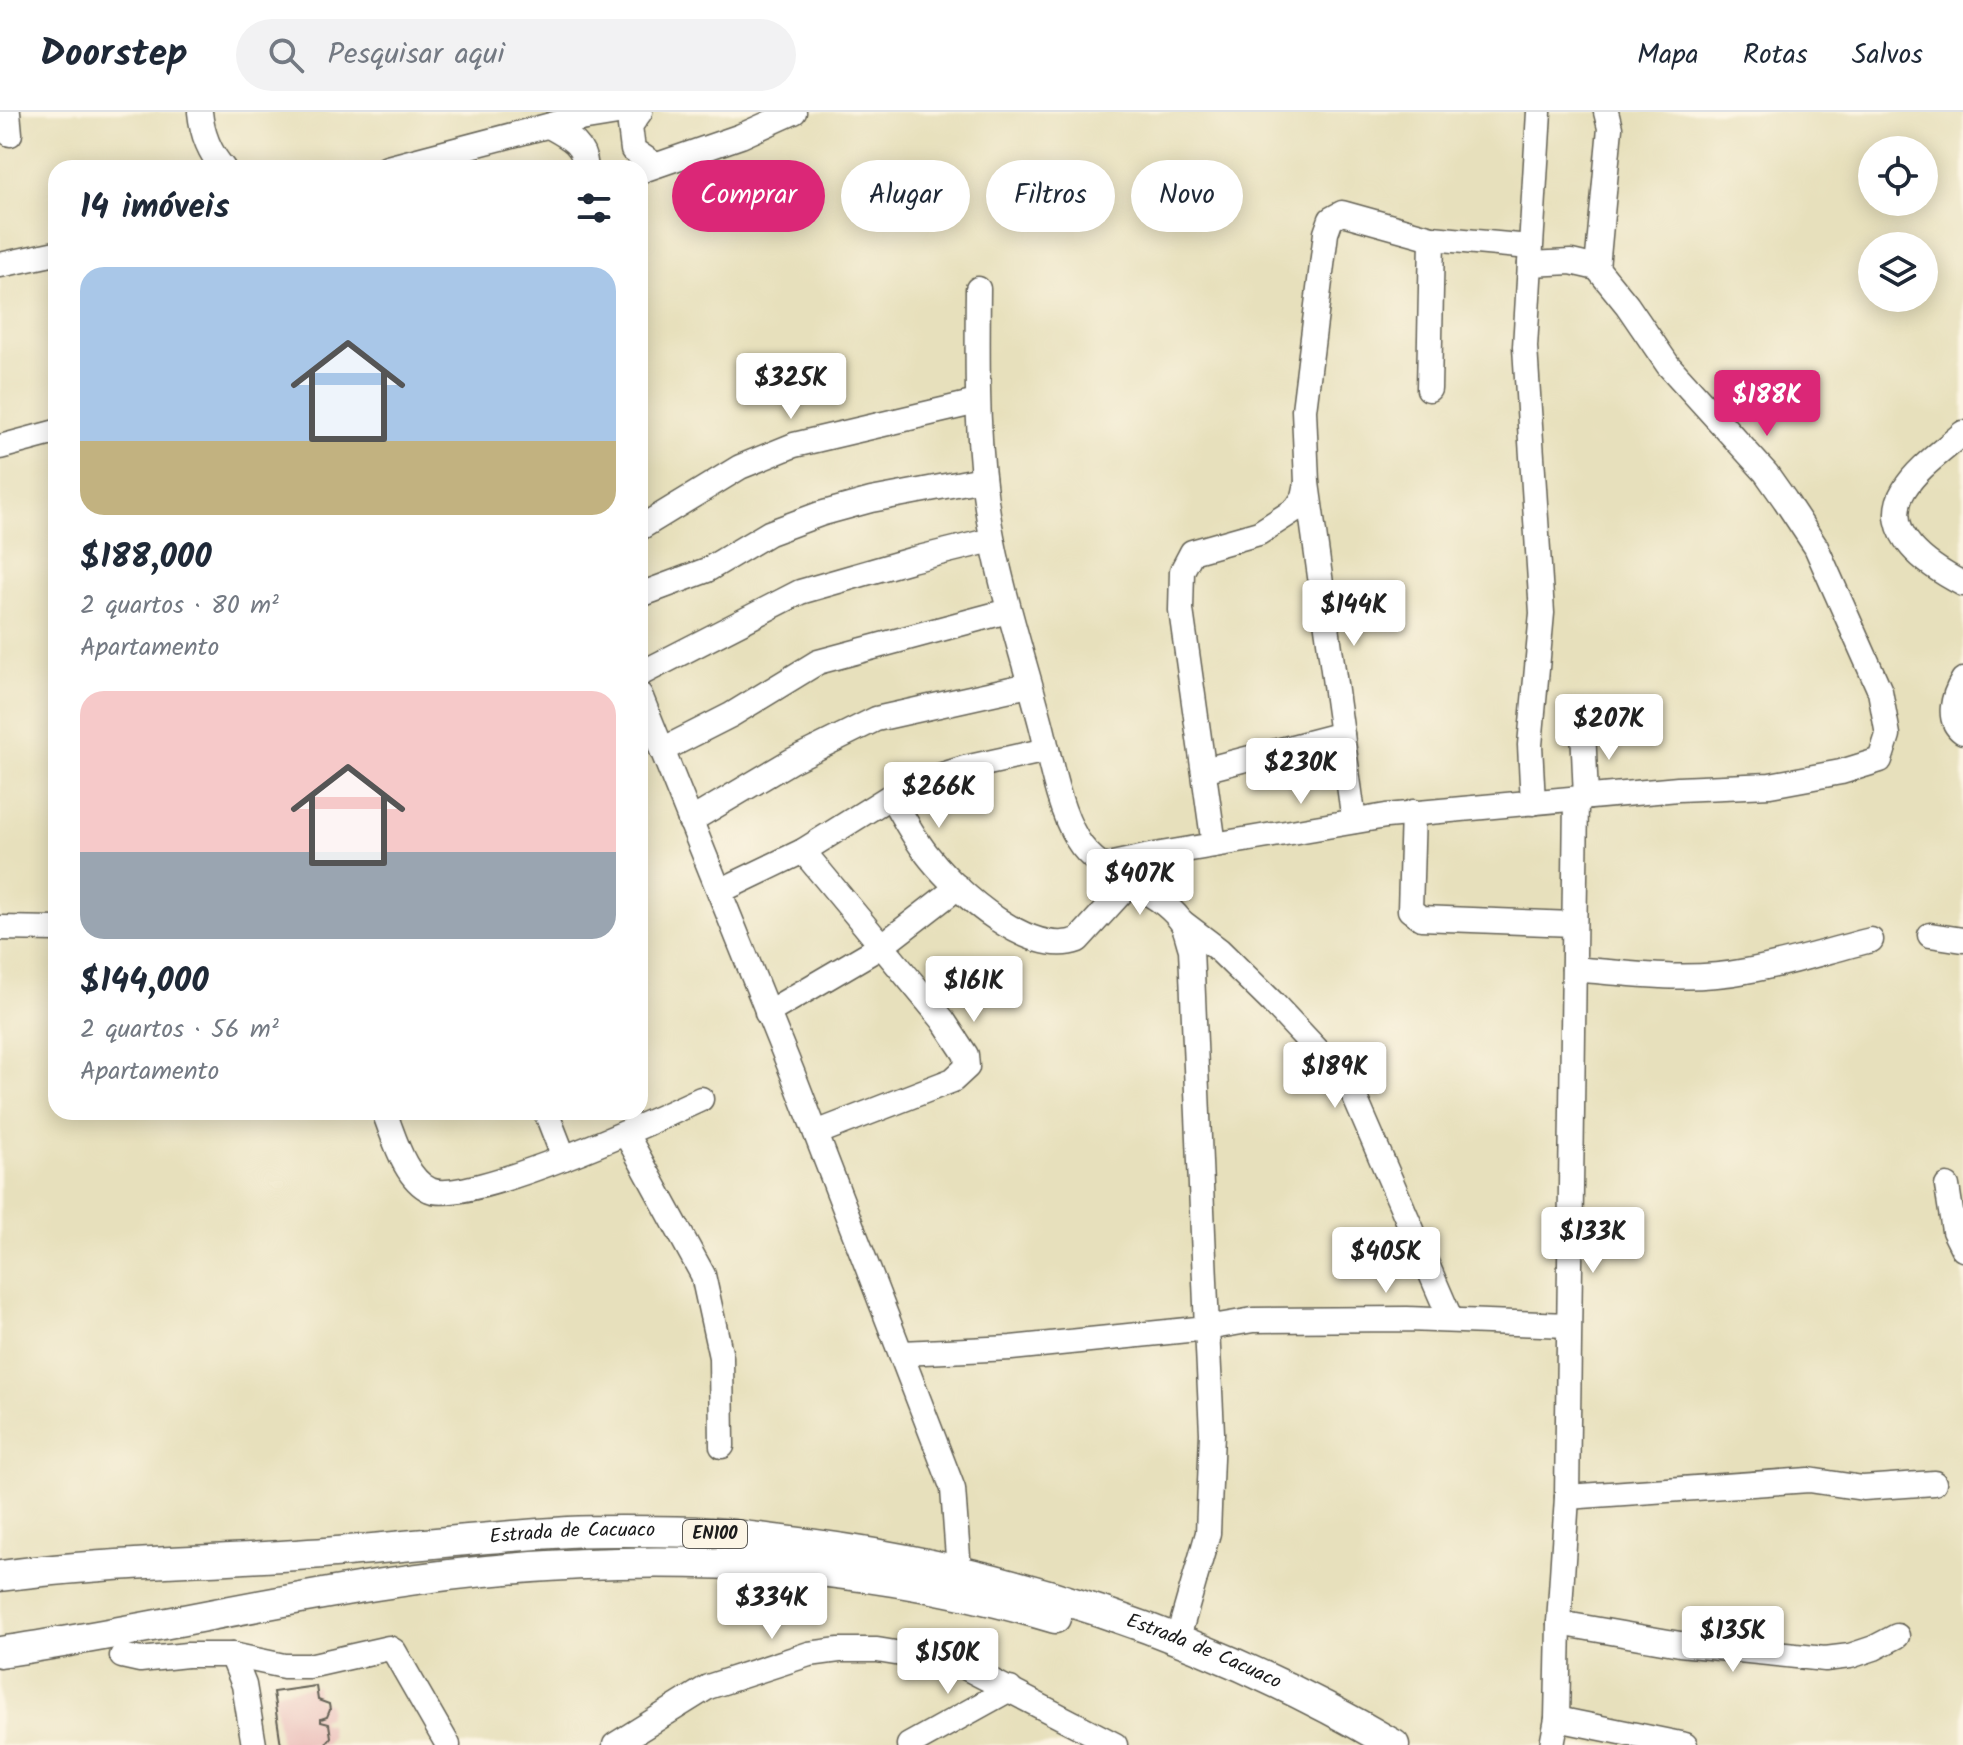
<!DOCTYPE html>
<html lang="pt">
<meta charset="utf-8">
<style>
:root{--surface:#fff;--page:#f2f2f3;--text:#1f2937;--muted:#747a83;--line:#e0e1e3;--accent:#db2777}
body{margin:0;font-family:Kalam,sans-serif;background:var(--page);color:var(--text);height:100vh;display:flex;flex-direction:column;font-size:30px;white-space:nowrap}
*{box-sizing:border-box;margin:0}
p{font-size:26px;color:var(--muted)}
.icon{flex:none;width:44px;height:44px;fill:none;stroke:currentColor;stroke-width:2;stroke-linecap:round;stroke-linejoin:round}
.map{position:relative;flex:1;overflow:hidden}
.details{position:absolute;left:48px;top:48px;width:600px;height:960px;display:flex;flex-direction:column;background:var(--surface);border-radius:24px;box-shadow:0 4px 20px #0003}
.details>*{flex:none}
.top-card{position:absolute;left:672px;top:48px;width:760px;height:72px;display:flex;gap:16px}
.fabs{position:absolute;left:1858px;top:24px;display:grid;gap:16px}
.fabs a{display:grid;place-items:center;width:80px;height:80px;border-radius:50%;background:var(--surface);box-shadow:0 4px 20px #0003;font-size:40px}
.price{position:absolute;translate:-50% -68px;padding:0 18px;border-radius:8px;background:#fff;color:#222;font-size:26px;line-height:52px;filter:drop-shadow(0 2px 4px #0008)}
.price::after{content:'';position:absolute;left:50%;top:48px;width:24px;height:18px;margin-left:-12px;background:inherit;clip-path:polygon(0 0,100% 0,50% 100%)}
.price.on{background:var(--accent);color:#fff}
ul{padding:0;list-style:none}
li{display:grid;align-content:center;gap:16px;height:424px;padding:0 32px}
li span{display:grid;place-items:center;height:248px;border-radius:24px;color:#555}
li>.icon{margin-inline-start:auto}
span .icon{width:144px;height:144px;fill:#fffc;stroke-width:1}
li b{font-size:34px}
h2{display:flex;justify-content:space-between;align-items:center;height:96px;padding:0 32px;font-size:34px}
.pill{padding:0 28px;border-radius:36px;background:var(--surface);box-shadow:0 4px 20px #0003;font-size:28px;line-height:72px}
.pill.on{background:var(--accent);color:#fff}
header{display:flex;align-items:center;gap:48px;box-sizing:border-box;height:112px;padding:0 40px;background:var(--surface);border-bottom:2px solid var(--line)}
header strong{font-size:38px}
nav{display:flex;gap:44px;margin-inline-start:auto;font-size:28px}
.search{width:560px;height:72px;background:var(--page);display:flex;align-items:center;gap:20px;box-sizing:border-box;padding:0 28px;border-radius:44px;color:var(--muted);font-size:30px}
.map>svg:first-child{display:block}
</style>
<header>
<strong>Doorstep</strong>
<div class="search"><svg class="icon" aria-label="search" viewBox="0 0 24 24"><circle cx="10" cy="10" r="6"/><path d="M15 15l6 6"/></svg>Pesquisar aqui</div>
<nav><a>Mapa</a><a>Rotas</a><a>Salvos</a></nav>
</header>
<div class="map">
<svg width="1963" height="1633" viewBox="0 0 1963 1633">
<rect width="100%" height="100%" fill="#fcf5e5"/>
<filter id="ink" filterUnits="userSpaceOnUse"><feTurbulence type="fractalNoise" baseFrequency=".0125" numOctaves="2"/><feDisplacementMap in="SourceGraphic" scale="16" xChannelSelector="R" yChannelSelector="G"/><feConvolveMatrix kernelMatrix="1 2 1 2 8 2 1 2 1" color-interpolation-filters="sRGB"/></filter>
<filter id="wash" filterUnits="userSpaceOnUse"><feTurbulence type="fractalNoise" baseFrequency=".006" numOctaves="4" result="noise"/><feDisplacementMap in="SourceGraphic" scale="32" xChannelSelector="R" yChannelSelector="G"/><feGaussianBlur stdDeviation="1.8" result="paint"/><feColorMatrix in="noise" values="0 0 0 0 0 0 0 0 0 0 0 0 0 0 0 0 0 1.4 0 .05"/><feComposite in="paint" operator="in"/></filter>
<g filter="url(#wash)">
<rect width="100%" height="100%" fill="#e7e0bc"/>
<g id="blocks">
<polygon fill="#e6aead" points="316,1574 318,1588 329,1592 330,1598 327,1605 321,1607 321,1610 329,1612 331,1625 325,1633 281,1633 273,1580"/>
</g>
</g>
<g filter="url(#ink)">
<use href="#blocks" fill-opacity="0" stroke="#636154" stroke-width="2"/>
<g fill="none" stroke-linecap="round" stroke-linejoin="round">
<g stroke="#636154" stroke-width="27">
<g id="minor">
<polyline points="8,0 10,22"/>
<path d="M200,0C202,21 209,40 223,56"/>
<polyline points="640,0 630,14 633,38 655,53"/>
<path d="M549,14C569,25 584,32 586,56"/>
<polyline points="387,56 562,10 624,0"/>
<polyline points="640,59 741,24 794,0"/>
<polyline points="0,153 56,141"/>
<polyline points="1597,156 1610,16 1606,0"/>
<polyline points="1429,277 1432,126"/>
<path d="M1963,321C1944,338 1917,356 1904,378C1878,421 1930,455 1963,472"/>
<polyline points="0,335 56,320"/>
<polyline points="1307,371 1354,709"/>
<polyline points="640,416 740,355 794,333 977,290"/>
<polyline points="640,483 707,458 769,421 820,402 871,388 983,367"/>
<polyline points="640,562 800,480 911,448 992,428"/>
<path d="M1963,568C1953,584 1946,608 1963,620"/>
<polyline points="640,583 796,970 953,1377 959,1459"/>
<polyline points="1583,616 1586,686"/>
<polyline points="662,638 731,603 818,550 1008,499"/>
<polyline points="1204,658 1342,622"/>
<path d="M891,684C903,705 914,727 930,746C958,781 1030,846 1078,828L1130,771"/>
<polyline points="1533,691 1530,633 1542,501 1525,235 1539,0"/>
<polyline points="1413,700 1410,798 1421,806 1573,812"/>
<polyline points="690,709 791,649 876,607 1029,573"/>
<polyline points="1214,733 1181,498 1182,459 1192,440 1259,421 1296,397 1304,385 1307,371 1304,298 1326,121 1331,107 1342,101 1432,126 1530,135"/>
<polyline points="803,739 943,908 966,943 967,955 953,968 816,1021"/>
<polyline points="1103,754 1155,743 1386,704 1678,677 1770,673 1841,660 1880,648 1888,623 1880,579 1816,435 1785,388 1766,361 1668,253 1627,193 1597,156 1571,150 1530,152"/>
<polyline points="720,779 803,739 891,684 920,670 965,656 1047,638"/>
<polyline points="1182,810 1219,838 1272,890 1349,972 1451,1208"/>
<polyline points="0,816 56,817"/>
<polyline points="1930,823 1963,828"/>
<path d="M1574,857C1631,862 1690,870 1746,859C1788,852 1830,838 1871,828"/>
<polyline points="767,901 883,833 958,775"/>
<path d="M384,1000C394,1024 404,1066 430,1078C468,1094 658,1007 701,987"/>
<polyline points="546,1000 564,1046"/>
<polyline points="626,1022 703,1163 721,1245 722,1334"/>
<polyline points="1947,1074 1954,1119 1963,1137"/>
<path d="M902,1241L1011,1236L1207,1216L1191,837C1188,829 1186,816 1181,809C1154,773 1100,766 1077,727C1058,696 1050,647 1041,612C1025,551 1005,492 993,430C976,347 977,262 978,177"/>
<polyline points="1567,1385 1809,1368 1863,1376 1934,1371"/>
<polyline points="1559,1511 1680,1532 1825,1547 1850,1544 1874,1536 1897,1524"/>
<polyline points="1177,1529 1208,1421 1212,1321 1207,1216 1253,1208 1407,1207 1568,1213"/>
<polyline points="232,1543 284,1554 309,1554 389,1536 394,1539 448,1633"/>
<polyline points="122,1544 140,1548 187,1543 232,1543 244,1573 254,1633"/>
<polyline points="1557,1607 1685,1633"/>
<polyline points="615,1633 708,1575 809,1542 839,1538 877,1538 957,1551 1115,1633"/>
<polyline points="909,1633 1010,1577"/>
<polyline points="1552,1633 1557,1607 1559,1511 1567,1385 1576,687"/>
</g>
</g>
<g stroke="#636154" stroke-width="33">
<g id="major">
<path id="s1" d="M0,1464C103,1450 206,1450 309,1442C395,1436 481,1425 568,1420C610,1418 654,1419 697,1420C726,1421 755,1426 783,1429C997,1453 1209,1524 1394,1633"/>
<path d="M0,1540C126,1522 250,1493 376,1473C601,1438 836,1440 1055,1506"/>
</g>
</g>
<use href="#minor" stroke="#fff" stroke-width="24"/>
<use href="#major" stroke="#fff" stroke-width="30"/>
</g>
</g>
<g text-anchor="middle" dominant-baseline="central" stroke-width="6" stroke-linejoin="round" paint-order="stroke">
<rect fill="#fcf5e5" stroke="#5f5d58" stroke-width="2" x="683" y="1408" width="64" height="28" rx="6"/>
<g font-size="18" font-weight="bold" fill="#1c1c1c">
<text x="715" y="1422">EN100</text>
</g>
<g font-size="20" fill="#1c1c1c" stroke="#fcf5e5">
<text stroke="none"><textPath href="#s1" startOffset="574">Estrada de Cacuaco</textPath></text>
<text stroke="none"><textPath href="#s1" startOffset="1222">Estrada de Cacuaco</textPath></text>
</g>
</g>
</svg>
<div class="fabs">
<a><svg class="icon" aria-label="locate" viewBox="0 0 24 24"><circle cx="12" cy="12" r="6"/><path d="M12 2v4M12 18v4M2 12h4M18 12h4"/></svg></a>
<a><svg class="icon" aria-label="layers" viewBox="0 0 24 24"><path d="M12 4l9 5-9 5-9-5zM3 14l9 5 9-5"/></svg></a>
</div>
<b class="price" style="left:791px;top:309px">$325K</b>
<b class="price on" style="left:1767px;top:326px">$188K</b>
<b class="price" style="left:1354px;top:536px">$144K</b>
<b class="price" style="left:1609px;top:650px">$207K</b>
<b class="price" style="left:1301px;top:694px">$230K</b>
<b class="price" style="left:939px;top:718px">$266K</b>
<b class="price" style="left:1140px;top:805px">$407K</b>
<b class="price" style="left:974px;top:912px">$161K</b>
<b class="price" style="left:1335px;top:998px">$189K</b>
<b class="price" style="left:1593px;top:1163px">$133K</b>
<b class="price" style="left:1386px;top:1183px">$405K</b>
<b class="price" style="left:772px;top:1529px">$334K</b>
<b class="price" style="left:1733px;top:1562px">$135K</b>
<b class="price" style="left:948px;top:1584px">$150K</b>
<div class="top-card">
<a class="pill on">Comprar</a>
<a class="pill">Alugar</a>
<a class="pill">Filtros</a>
<a class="pill">Novo</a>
</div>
<section class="details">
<h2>14 imóveis<svg class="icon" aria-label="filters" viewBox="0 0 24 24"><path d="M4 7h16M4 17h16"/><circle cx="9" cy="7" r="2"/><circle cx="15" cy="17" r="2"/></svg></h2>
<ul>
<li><span style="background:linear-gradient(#a9c7e8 70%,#c2b280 0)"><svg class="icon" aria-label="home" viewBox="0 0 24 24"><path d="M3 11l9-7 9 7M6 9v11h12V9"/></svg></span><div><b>$188,000</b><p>2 quartos · 80 m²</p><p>Apartamento</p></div></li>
<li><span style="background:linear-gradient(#f6c9c9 65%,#9aa5b1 0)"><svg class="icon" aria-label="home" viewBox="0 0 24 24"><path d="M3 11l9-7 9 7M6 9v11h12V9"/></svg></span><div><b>$144,000</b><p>2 quartos · 56 m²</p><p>Apartamento</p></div></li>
</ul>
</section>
</div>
